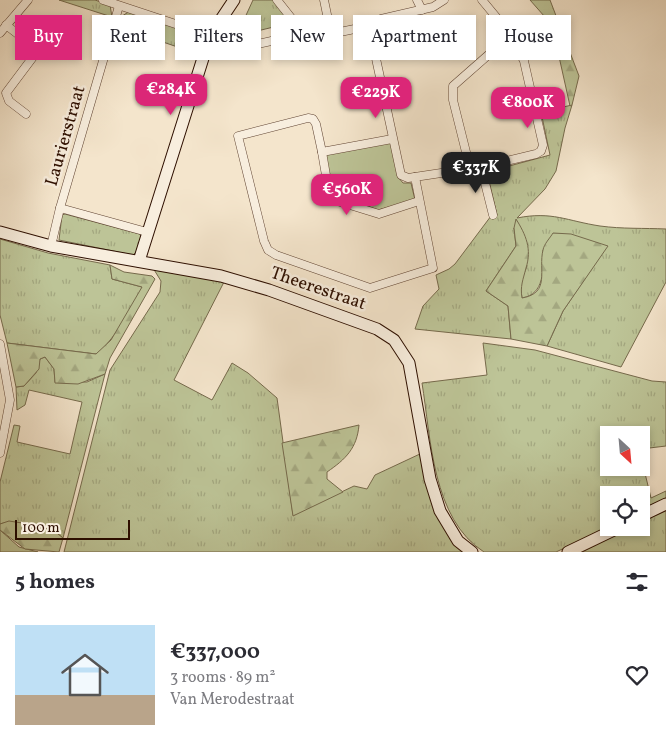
<!DOCTYPE html>
<meta charset="utf-8">
<style>
:root{--surface:#fff;--page:#f7f7f7;--text:#2b2b33;--muted:#7c7c81;--accent:#db2777}
body{margin:0;font-family:Vollkorn,serif;background:var(--page);color:var(--text);height:100vh;display:flex;flex-direction:column;font-size:19px;white-space:nowrap}
*{box-sizing:border-box;margin:0}
p{font-size:16px;color:var(--muted)}
.icon{flex:none;width:28px;height:28px;fill:none;stroke:currentColor;stroke-width:2;stroke-linecap:round;stroke-linejoin:round}
.map{position:relative;height:552px;overflow:hidden}
.drawer{display:flex;flex-direction:column;background:var(--surface);flex:1}
.drawer>*{flex:none}
.top-card{position:absolute;left:15px;top:15px;width:636px;height:45px;display:flex;gap:10px}
.needle{width:32px;rotate:154deg}
.tools{position:absolute;left:600px;top:426px;display:grid;gap:10px}
.tools a{display:grid;place-items:center;width:50px;height:50px;border-radius:0px;background:var(--surface);box-shadow:0 2px 8px #0003;font-size:25px}
.scale{position:absolute;left:15px;bottom:12px;width:115px;box-sizing:border-box;padding-left:5px;border:2px solid #2e0f00;border-top:0;font-size:14px;line-height:18px;white-space:nowrap;color:#2e0f00;-webkit-text-stroke:4px #f8eede;paint-order:stroke}
.price{position:absolute;translate:-50% -42px;padding:0 11px;border-radius:10px;background:var(--accent);color:#fff;font-size:16px;line-height:32px;filter:drop-shadow(0 1px 2px #0008)}
.price::after{content:'';position:absolute;left:50%;top:30px;width:15px;height:11px;margin-left:-8px;background:inherit;clip-path:polygon(0 0,100% 0,50% 100%)}
.price.selected{background:#222;color:#fff}
ul{padding:0;list-style:none}
li{display:flex;align-items:center;gap:15px;height:125px;padding:0 15px}
li span{display:grid;place-items:center;flex:none;width:140px;height:100px;border-radius:0px;color:#555}
li>.icon{margin-inline-start:auto}
span .icon{width:60px;height:60px;fill:#fffc;stroke-width:1}
li b{font-size:21px}
h2{display:flex;justify-content:space-between;align-items:center;height:60px;padding:0 15px;font-size:21px}
.chip{padding:0 18px;border-radius:0px;background:var(--surface);box-shadow:0 2px 8px #0003;font-size:18px;line-height:45px}
.chip.selected{background:var(--accent);color:#fff}
.map>svg:first-child{display:block}
</style>
<div class="map">
<svg width="666" height="552" viewBox="0 0 666 552">
<defs>
<pattern id="grass-tufts" width="24" height="20" patternUnits="userSpaceOnUse" patternTransform="scale(1.25)"><rect width="24" height="20" fill="#bdc497"/><path d="M3 7l-1-3M5 7V3M7 7l1-3M15 17l-1-3M17 17v-4M19 17l1-3" fill="none" stroke="#a3a780"/></pattern>
<pattern id="forest-firs" width="22" height="20" patternUnits="userSpaceOnUse" patternTransform="scale(1.25)"><rect width="22" height="20" fill="#bdc497"/><path d="M5 1l3.5 6h-7zM16 11l3.5 6h-7z" fill="#a3a780"/></pattern>
</defs>
<rect width="100%" height="100%" fill="#f4e5cc"/>
<filter id="stains"><feTurbulence type="fractalNoise" baseFrequency=".004" numOctaves="4"/><feColorMatrix values="0 0 0 0 .2 0 0 0 0 .09 0 0 0 0 .02 0 0 0 .5 -.17"/></filter>
<radialGradient id="worn" r=".72"><stop offset=".6" stop-color="#630" stop-opacity="0"/><stop offset="1" stop-color="#630" stop-opacity=".3"/></radialGradient>
<g fill="url(#grass-tufts)" stroke="#766a4c">
<polygon points="59,0 95,0 110,5 112,17"/>
<polygon points="253,0 273,0 290,23 249,33 243,31 242,24"/>
<polygon points="130,11 206,37 201,55 116,26 119,18"/>
<path d="M572,105L565,128L556,171L545,189L517,218C552,211 567,221 600,226C622,229 644,228 666,229V282L621,367L547,346L563,311L607,246L543,250C543,270 545,294 522,298L520,284L527,266L514,228L516,246L486,291L508,306L511,339L415,329L423,306L439,289L436,275L449,269L455,264L491,216L497,215L487,172L550,155L541,112Z"/>
<polygon points="65,214 140,234 142,239 139,249 133,255 59,240 62,215"/>
<path d="M0,239L48,253L110,265L112,279L142,287C139,300 109,347 96,354L7,343L0,315Z"/>
<polygon points="153,268 224,282 174,380 212,400 232,363 248,373 277,398 293,515 354,486 367,489 375,475 422,453 424,468 467,552 64,552 110,370 160,292 161,281"/>
<path d="M483,343L535,350L652,381L666,382V446L641,449V435H609V468H641V457L651,498L666,491V500L641,512V495H609V527L556,552H484C432,519 431,438 422,383L487,375Z"/>
<path d="M45,357L54,369L55,382H87L105,374L63,538C51,526 16,519 0,524V482L14,425L20,426L17,442L70,454L82,402L29,390L25,405L17,410L16,387L24,386L36,373L40,359Z"/>
<polygon points="666,508 666,552 575,552 626,528 641,528 641,520"/>
<polygon points="0,530 19,547 38,552 0,552"/>
</g>
<g fill="url(#forest-firs)" stroke="#766a4c">
<polygon points="530,0 550,0 579,76 572,105 570,106 552,25"/>
<path d="M516,219C526,235 532,249 526,268C523,280 520,286 522,298C551,293 538,270 543,250C544,244 550,238 553,233L571,234L608,246L563,311L547,346L511,339L508,306L486,291L516,246L514,228Z"/>
<polygon points="110,265 124,272 152,276 155,279 110,358 105,374 78,384 55,383 54,369 45,357 40,359 39,369 24,386 16,387 7,343 96,354 111,340 142,287 112,279"/>
<path d="M359,425C357,448 346,459 327,472V479L343,492L293,516L282,443Z"/>
<path d="M9,521C26,524 50,525 63,538L59,552L25,549L0,530V524Z"/>
</g>
<polygon fill="#bdc497" stroke="#766a4c" points="390,140 398,177 403,183 411,183 415,200 378,210 333,194 325,154"/>
<g fill="none" stroke-linecap="round" stroke-linejoin="round">
<g stroke="#604433" stroke-width="9">
<g id="street">
<polyline points="103,0 245,47 298,35 311,38 369,26 381,19 433,7 444,0"/>
<polyline points="277,0 296,24 298,35"/>
<polyline points="324,0 331,34"/>
<polyline points="417,0 422,10"/>
<polyline points="6,25 36,48 36,53 6,93 9,101 26,114"/>
<polyline points="369,26 401,175 408,178 481,167 536,154 541,151 543,145 524,61 511,35 482,0"/>
<polyline points="0,33 28,0"/>
<polyline points="392,139 322,152 316,124 313,119 308,118 238,136 264,241 268,250 276,255 370,288 433,268 415,177"/>
<polyline points="322,152 328,187 337,201 379,214 419,201"/>
<polyline points="481,167 493,215"/>
<polyline points="470,168 453,100 453,86 511,35"/>
<polyline points="60,208 147,232"/>
<polyline points="51,246 60,208 119,6"/>
<polyline points="0,344 10,400 0,453"/>
</g>
</g>
<g stroke="#2e0f00" stroke-width="13">
<g id="secondary">
<polyline points="0,232 51,246 221,276 269,290 377,329 394,340 409,363 430,479 440,511 458,541 472,552"/>
<polyline points="139,261 210,36 234,0"/>
<polyline points="641,516 666,504"/>
<polyline points="568,552 618,528"/>
</g>
</g>
<use href="#street" stroke="#f8eede" stroke-width="8"/>
<use href="#secondary" stroke="#f8eede" stroke-width="11"/>
</g>
<g text-anchor="middle" dominant-baseline="central" stroke-width="5" stroke-linejoin="round" paint-order="stroke">
<g font-size="18" fill="#2e0f00" stroke="#f8eede">
<text transform="translate(66 136) rotate(-74)">Laurierstraat</text>
<text transform="translate(318 289) rotate(19)">Theerestraat</text>
</g>
</g>
<rect width="100%" height="100%" filter="url(#stains)"/>
<rect width="100%" height="100%" fill="url(#worn)"/>
</svg>
<div class="tools">
<a><svg class="needle" viewBox="-14 -14 28 28"><path d="M0-13l5 13h-10z" fill="#e53935"/><path d="M0 13l5-13h-10z" fill="#7c7c81"/></svg></a>
<a><svg class="icon" aria-label="locate" viewBox="0 0 24 24"><circle cx="12" cy="12" r="6"/><path d="M12 2v4M12 18v4M2 12h4M18 12h4"/></svg></a>
</div>
<div class="scale">100 m</div>
<b class="price" style="left:171px;top:116px">€284K</b>
<b class="price" style="left:376px;top:119px">€229K</b>
<b class="price" style="left:528px;top:129px">€800K</b>
<b class="price selected" style="left:476px;top:194px">€337K</b>
<b class="price" style="left:347px;top:216px">€560K</b>
<div class="top-card">
<a class="chip selected">Buy</a>
<a class="chip">Rent</a>
<a class="chip">Filters</a>
<a class="chip">New</a>
<a class="chip">Apartment</a>
<a class="chip">House</a>
</div>
</div>
<section class="drawer">
<h2>5 homes<svg class="icon" aria-label="filters" viewBox="0 0 24 24"><path d="M4 7h16M4 17h16"/><circle cx="9" cy="7" r="2"/><circle cx="15" cy="17" r="2"/></svg></h2>
<ul>
<li><span style="background:linear-gradient(#bfe0f5 70%,#b9a48a 0)"><svg class="icon" aria-label="home" viewBox="0 0 24 24"><path d="M3 11l9-7 9 7M6 9v11h12V9"/></svg></span><div><b>€337,000</b><p>3 rooms · 89 m²</p><p>Van Merodestraat</p></div><svg class="icon" aria-label="heart" viewBox="0 0 24 24"><path d="M12 20l-8-8c-3-5 5-10 8-4 3-6 11-1 8 4z"/></svg></li>
</ul>
</section>
